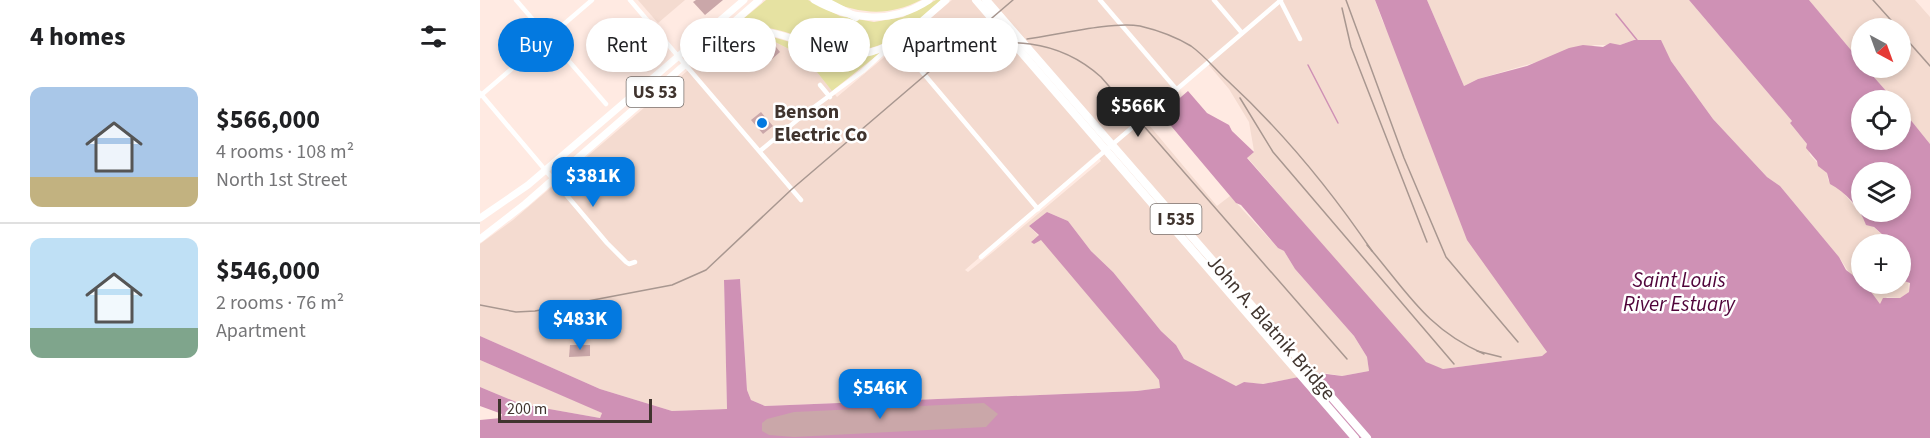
<!DOCTYPE html>
<meta charset="utf-8">
<style>
:root{--surface:#fff;--page:#f6f6f6;--text:#202124;--muted:#757577;--line:#e0e0e0;--accent:#0379e0}
body{margin:0;font-family:"Source Sans 3",sans-serif;background:var(--page);color:var(--text);height:100vh;display:flex;flex-direction:column;font-size:22px;white-space:nowrap}
*{box-sizing:border-box;margin:0}
p{font-size:20px;color:var(--muted)}
.icon{flex:none;width:33px;height:33px;fill:none;stroke:currentColor;stroke-width:2;stroke-linecap:round;stroke-linejoin:round}
.map{position:relative;flex:1;overflow:hidden}
.side{display:flex;flex-direction:column;background:var(--surface);width:480px}
.side>*{flex:none}
.top-card{position:absolute;left:18px;top:18px;width:570px;height:54px;display:flex;gap:12px}
.needle{width:39px;rotate:139deg}
.controls{position:absolute;left:1371px;top:18px;display:grid;gap:12px}
.controls a{display:grid;place-items:center;width:60px;height:60px;border-radius:50%;background:var(--surface);box-shadow:0 3px 9px #0003;font-size:30px}
.scale{position:absolute;left:18px;bottom:15px;width:154px;box-sizing:border-box;padding-left:6px;border:3px solid #40342e;border-top:0;font-size:16px;line-height:21px;white-space:nowrap;color:#40342e;-webkit-text-stroke:4px #fff;paint-order:stroke}
.price{position:absolute;translate:-50% -51px;padding:0 14px;border-radius:12px;background:var(--accent);color:#fff;font-size:20px;line-height:39px;filter:drop-shadow(0 2px 3px #0008)}
.price::after{content:'';position:absolute;left:50%;top:36px;width:18px;height:14px;margin-left:-9px;background:inherit;clip-path:polygon(0 0,100% 0,50% 100%)}
.price.active{background:#222;color:#fff}
ul{padding:0;list-style:none}
li{display:flex;align-items:center;gap:18px;height:150px;padding:0 30px}
li+li{border-top:2px solid var(--line)}
li span{display:grid;place-items:center;flex:none;width:168px;height:120px;border-radius:12px;color:#555}
li>.icon{margin-inline-start:auto}
span .icon{width:72px;height:72px;fill:#fffc;stroke-width:1}
li b{font-size:26px}
h2{display:flex;justify-content:space-between;align-items:center;height:72px;padding:0 30px;font-size:26px}
.pill{padding:0 21px;border-radius:27px;background:var(--surface);box-shadow:0 3px 9px #0003;font-size:21px;line-height:54px}
.pill.active{background:var(--accent);color:#fff}
main{display:flex;flex:1;min-height:0}
.map>svg:first-child{display:block}
</style>
<main>
<section class="side">
<h2>4 homes<svg class="icon" aria-label="filters" viewBox="0 0 24 24"><path d="M4 7h16M4 17h16"/><circle cx="9" cy="7" r="2"/><circle cx="15" cy="17" r="2"/></svg></h2>
<ul>
<li><span style="background:linear-gradient(#a9c7e8 75%,#c2b280 0)"><svg class="icon" aria-label="home" viewBox="0 0 24 24"><path d="M3 11l9-7 9 7M6 9v11h12V9"/></svg></span><div><b>$566,000</b><p>4 rooms · 108 m²</p><p>North 1st Street</p></div></li>
<li><span style="background:linear-gradient(#bfe0f5 75%,#7fa58c 0)"><svg class="icon" aria-label="home" viewBox="0 0 24 24"><path d="M3 11l9-7 9 7M6 9v11h12V9"/></svg></span><div><b>$546,000</b><p>2 rooms · 76 m²</p><p>Apartment</p></div></li>
</ul>
</section>
<div class="map">
<svg width="1450" height="438" viewBox="0 0 1450 438">
<rect width="100%" height="100%" fill="#ffeae2"/>
<g fill="#f4dbd0" fill-rule="evenodd">
<polygon points="158,0 205,0 178,23"/>
<path d="M472,0H895L902,20L1067,353L1062,356L963,369L950,365L939,357L767,157L774,151L769,122L749,89L727,63L664,119L737,206L750,196L798,248L804,251L815,269L874,336L887,357L889,371L862,376L845,373L782,384L764,382L756,386L731,374L704,359L696,345L681,331L633,272L611,251L588,221L567,212L549,226L559,236L553,240H562L670,369L679,380L680,388L657,391L285,406L271,400L267,390L260,279L244,280L247,409L192,411L120,389L0,336V244L33,220L241,42L293,41L325,57L357,97ZM617,154L621,161L513,252L488,272L485,270Z"/>
<polygon points="947,0 1209,0 1312,121 1310,123 1327,144 1330,155 1347,173 1348,180 1359,187 1384,219 1413,244 1382,244 1381,282 1370,274 1359,257 1300,186 1287,177 1233,119 1191,61 1181,42 1154,40 1140,45 1115,45 998,79 984,86"/>
<polygon points="1329,0 1435,0 1450,17 1450,144 1421,108 1420,100 1414,100 1386,68 1420,68 1420,28 1382,28 1381,62"/>
<polygon points="1421,255 1427,267 1429,292 1420,298 1407,297 1400,305 1384,284 1420,284"/>
<polygon points="0,360 105,405 122,413 120,418 41,404 0,387"/>
</g>
<g fill="#e6e2a2">
<path d="M286,0H328L360,16L394,22L423,17L456,0H462C442,16 421,38 397,46C359,59 326,35 289,28C277,25 265,28 252,28Z"/>
<path d="M347,0H441C408,17 380,14 347,0Z"/>
<path d="M272,33C316,39 355,65 400,53L352,91L325,57L293,41L241,42Z"/>
</g>
<path fill="#cf91b5" fill-rule="evenodd" d="M895,0H947L984,86L998,79L1047,66L1089,48L1103,45L1123,47L1130,43L1140,45L1154,40H1181L1191,61L1233,119L1287,177L1300,186L1359,257L1366,270L1386,285L1400,304L1403,298H1420L1429,292L1430,283L1424,281V272L1427,267L1421,255L1420,244H1413L1394,227L1386,225C1380,207 1365,192 1350,184L1347,173L1338,166L1337,161L1326,148L1327,144L1310,123L1312,121L1209,0H1329L1381,62L1382,68H1386L1414,100H1382V140H1420L1421,108L1450,144V438H0V420L21,418L22,414L0,406V387L41,404L120,418L122,413L0,360V336L120,389L192,411L247,409L244,280L260,279L267,390L271,400L285,406L657,391L680,388L679,380L670,369L561,240L554,244L551,242L559,235L549,226L567,212L588,221L611,251L633,272L681,331L696,345L704,359L756,386L764,382L783,384L839,373L862,376L889,371L887,357L874,336L815,269L804,251L798,248L761,205L756,203L681,114L708,91L727,113L749,125L752,131L774,152L767,158L946,362L963,369L1062,356L1067,352L987,240ZM1382,172H1420V212H1382Z"/>
<g fill="none" stroke-linecap="round" stroke-linejoin="round">
<g stroke="#cf91b5" stroke-width="1.5">
<polyline points="1136,14 1157,40"/>
<polyline points="828,65 858,123"/>
</g>
</g>
<g fill="#caa7a9">
<polygon points="216,0 243,0 225,15 213,2"/>
<polygon points="292,42 300,52 282,68 273,58"/>
<polygon points="281,112 293,126 283,134 271,120"/>
<polygon points="90,345 110,345 110,356 89,357"/>
<polygon points="504,403 518,414 506,427 314,437 289,435 282,431 282,423 287,419 314,412"/>
</g>
<g fill="none" stroke-linecap="round" stroke-linejoin="round">
<g stroke="#fff" stroke-width="4.5">
<polyline points="36,0 126,104"/>
<polyline points="150,0 321,200"/>
<polyline points="620,0 697,90"/>
<polyline points="734,0 762,33"/>
<polyline points="800,0 820,39"/>
<polyline points="340,85 350,97"/>
<polyline points="0,93 127,243 146,262 149,264 155,262"/>
<polyline points="0,96 112,0"/>
<polyline points="280,151 322,116 383,71 416,41 558,209"/>
<polyline points="501,257 801,0"/>
</g>
<path stroke="#fff" stroke-width="7" d="M224,51C233,45 242,38 252,35C300,17 343,65 391,52C420,44 444,19 466,0"/>
<g stroke="#fff" stroke-width="7">
<path d="M334,0C371,21 413,24 449,0"/>
<polyline points="0,218 48,185 264,0"/>
<polyline points="0,239 45,204 279,0"/>
</g>
<g stroke="#fff" stroke-width="8">
<polyline points="343,0 376,17"/>
<polyline points="496,0 875,438"/>
<polyline points="506,0 887,438"/>
</g>
<g stroke="#a89790" stroke-width="1.5">
<polyline points="866,0 924,158 966,257 1038,342"/>
<polyline points="1393,0 1418,28"/>
<polyline points="862,8 871,47 947,242"/>
<polyline points="1420,32 1450,66"/>
<path d="M547,39C577,35 632,21 660,26C677,30 696,37 711,46C725,56 735,69 748,81C803,132 850,189 892,251"/>
<path d="M472,56C523,33 580,40 621,77L867,359"/>
<polyline points="760,98 793,152 974,364"/>
<path d="M887,245C926,290 946,329 1004,354"/>
<polyline points="0,305 36,312 55,311 192,285 226,270 312,189 533,0"/>
<polyline points="997,351 1021,357"/>
</g>
</g>
<circle fill="#0379e0" stroke="#fff" stroke-width="2" cx="282" cy="123" r="6"/>
<g text-anchor="middle" dominant-baseline="central" stroke-width="5" stroke-linejoin="round" paint-order="stroke">
<g fill="#fff" stroke="#79716d" stroke-width="1.5">
<rect x="146.5" y="77" width="57" height="30" rx="4.5"/>
<rect x="670.5" y="204" width="51" height="30" rx="4.5"/>
</g>
<g font-size="18" font-weight="bold" fill="#40342e">
<text x="175" y="92">US 53</text>
<text x="696" y="219">I 535</text>
</g>
<g font-size="20" font-weight="bold" fill="#40342e" stroke="#fff" text-anchor="start">
<text x="294" y="112">Benson<tspan x="294" dy="23">Electric Co</tspan></text>
</g>
<g font-size="20" fill="#40342e" stroke="#fff">
<text transform="translate(791 328) rotate(49)">John A. Blatnik Bridge</text>
</g>
<g font-size="21" font-style="italic" fill="#50043a" stroke="#fff">
<text x="1199" y="280">Saint Louis<tspan x="1199" dy="24">River Estuary</tspan></text>
</g>
</g>
</svg>
<div class="controls">
<a><svg class="needle" viewBox="-14 -14 28 28"><path d="M0-13l5 13h-10z" fill="#e53935"/><path d="M0 13l5-13h-10z" fill="#757577"/></svg></a>
<a><svg class="icon" aria-label="locate" viewBox="0 0 24 24"><circle cx="12" cy="12" r="6"/><path d="M12 2v4M12 18v4M2 12h4M18 12h4"/></svg></a>
<a><svg class="icon" aria-label="layers" viewBox="0 0 24 24"><path d="M12 4l9 5-9 5-9-5zM3 14l9 5 9-5"/></svg></a>
<a>+</a>
</div>
<div class="scale">200 m</div>
<b class="price active" style="left:658px;top:138px">$566K</b>
<b class="price" style="left:113px;top:208px">$381K</b>
<b class="price" style="left:100px;top:351px">$483K</b>
<b class="price" style="left:400px;top:420px">$546K</b>
<div class="top-card">
<a class="pill active">Buy</a>
<a class="pill">Rent</a>
<a class="pill">Filters</a>
<a class="pill">New</a>
<a class="pill">Apartment</a>
</div>
</div>
</main>
